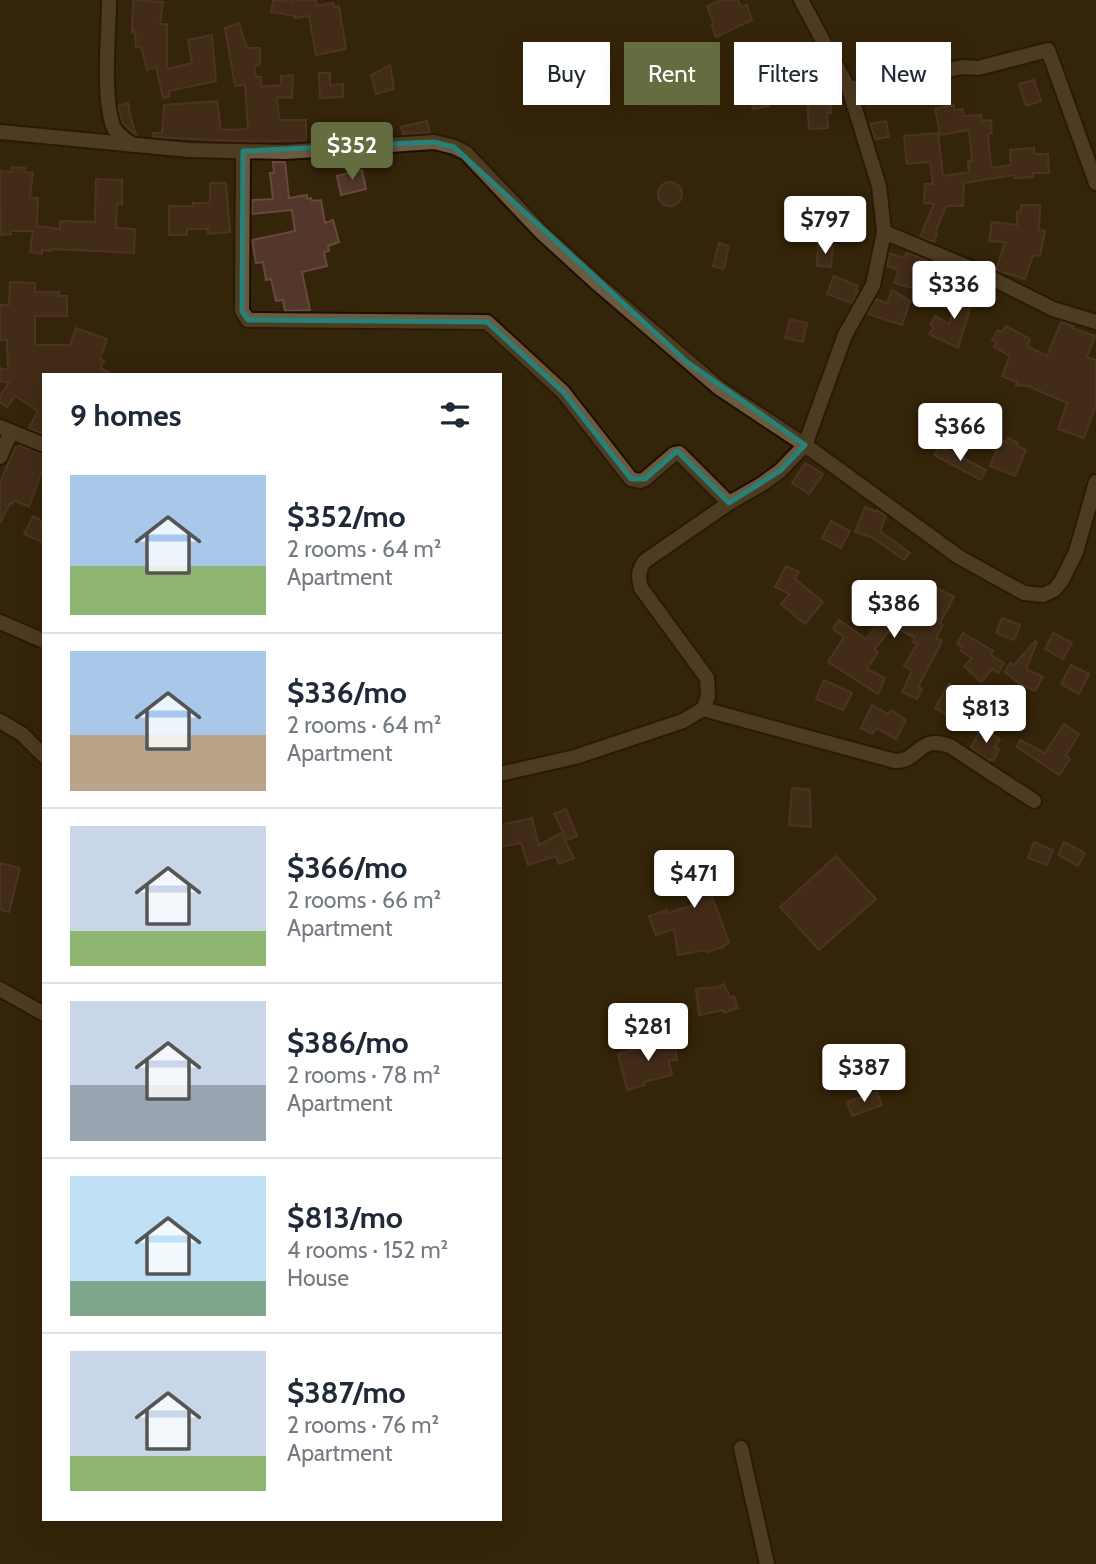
<!DOCTYPE html>
<meta charset="utf-8">
<style>
:root{--surface:#fff;--page:#f6f6f7;--text:#1f2937;--muted:#747a83;--line:#e0e1e3;--accent:#636d3f}
body{margin:0;font-family:Cabin,sans-serif;background:var(--page);color:var(--text);height:100vh;display:flex;flex-direction:column;font-size:26px;white-space:nowrap}
*{box-sizing:border-box;margin:0}
p{font-size:23px;color:var(--muted)}
.icon{flex:none;width:38px;height:38px;fill:none;stroke:currentColor;stroke-width:2;stroke-linecap:round;stroke-linejoin:round}
.map{position:relative;flex:1;overflow:hidden}
.sheet{position:absolute;left:42px;top:373px;width:460px;height:1148px;display:flex;flex-direction:column;background:var(--surface);border-radius:0px;box-shadow:0 7px 28px #0002}
.sheet>*{flex:none}
.guide{position:absolute;left:523px;top:42px;width:467px;height:63px;display:flex;gap:14px}
.price{position:absolute;translate:-50% -60px;padding:0 16px;border-radius:7px;background:#fff;color:#222;font-size:23px;line-height:46px;filter:drop-shadow(0 2px 4px #0008)}
.price::after{content:'';position:absolute;left:50%;top:42px;width:21px;height:16px;margin-left:-10px;background:inherit;clip-path:polygon(0 0,100% 0,50% 100%)}
.price.selected{background:var(--accent);color:#fff}
ul{padding:0;list-style:none}
li{display:flex;align-items:center;gap:21px;height:175px;padding:0 28px}
li+li{border-top:2px solid var(--line)}
li span{display:grid;place-items:center;flex:none;width:196px;height:140px;border-radius:0px;color:#555}
li>.icon{margin-inline-start:auto}
span .icon{width:84px;height:84px;fill:#fffc;stroke-width:1}
li b{font-size:30px}
h2{display:flex;justify-content:space-between;align-items:center;height:84px;padding:0 28px;font-size:30px}
.chip{padding:0 24px;border-radius:0px;background:var(--surface);box-shadow:0 7px 28px #0002;font-size:24px;line-height:63px}
.chip.selected{background:var(--accent);color:#fff}
.map>svg:first-child{display:block}
</style>
<div class="map">
<svg width="1096" height="1564" viewBox="0 0 1096 1564">
<rect width="100%" height="100%" fill="#34250a"/>
<g fill="#53372a" stroke="#68493c" stroke-width="2">
<polygon points="133,0 163,2 160,24 167,24 167,69 192,63 188,40 212,35 216,81 169,91 169,97 163,98 156,67 147,70 141,47 136,47 135,31 132,32"/>
<polygon points="273,0 293,2 292,0 316,0 317,6 333,3 334,7 339,6 346,49 316,55 309,16 295,18 295,16 271,12"/>
<polygon points="722,0 738,0 741,7 747,5 752,20 716,37 712,25 714,24 707,6"/>
<polygon points="239,23 247,48 260,48 260,65 254,66 256,77 261,77 261,87 281,85 281,76 293,75 292,98 277,97 279,120 306,120 306,140 251,142 153,137 153,133 162,133 164,105 217,101 221,130 248,129 245,85 235,86 225,28"/>
<polygon points="559,46 577,52 569,73 552,67"/>
<polygon points="390,65 394,89 376,94 371,75"/>
<polygon points="828,72 833,91 829,92 831,113 827,113 828,128 809,129 807,98 815,97 810,76"/>
<polygon points="319,73 330,73 330,85 343,84 343,97 320,98"/>
<polygon points="1034,80 1041,101 1026,106 1019,84"/>
<polygon points="765,90 769,106 753,109 749,94"/>
<polygon points="128,103 130,114 136,135 122,123 118,106"/>
<polygon points="954,105 954,110 962,109 964,116 981,115 982,121 991,120 992,133 988,134 991,168 1011,165 1010,150 1034,148 1034,154 1048,154 1049,173 1033,173 1033,177 1014,178 1014,175 964,183 963,206 946,206 935,233 937,234 934,242 920,237 934,204 924,203 925,184 933,184 930,162 907,164 904,136 938,133 943,176 969,172 968,161 972,161 969,130 940,135 935,109"/>
<polygon points="427,121 430,133 403,134 401,127"/>
<polygon points="886,121 889,137 875,139 870,124"/>
<polygon points="273,162 285,162 289,198 307,195 307,199 311,198 312,201 321,200 325,223 333,220 339,242 328,246 329,251 324,252 327,266 302,272 310,310 285,311 283,300 276,301 271,279 266,280 263,262 256,263 252,240 295,231 292,210 252,214 252,200 273,199 270,173 274,173"/>
<polygon points="12,167 25,168 24,172 33,173 30,198 38,198 37,226 60,229 60,221 95,222 96,179 122,180 122,204 117,204 116,228 135,229 134,253 52,249 51,251 42,250 42,254 30,252 33,231 11,231 11,234 1,235 0,171 12,172"/>
<polygon points="362,170 366,189 341,195 337,176"/>
<circle cx="670" cy="194" r="12"/>
<polygon points="210,183 226,183 230,232 208,234 208,229 187,229 187,235 169,235 169,206 193,206 193,203 210,203"/>
<polygon points="1021,205 1040,205 1039,230 1045,231 1040,256 1033,255 1025,279 996,270 1005,242 989,241 992,222 1017,225 1017,212 1020,213"/>
<polygon points="719,243 729,246 724,269 713,266"/>
<polygon points="818,245 833,246 831,267 817,266"/>
<polygon points="907,252 926,260 925,263 950,270 944,296 894,283 899,270 887,266 889,253 904,258"/>
<polygon points="834,276 858,286 856,290 858,291 852,303 827,294"/>
<polygon points="10,282 35,283 35,292 59,292 59,296 67,296 67,316 35,316 35,345 70,345 76,328 107,339 100,359 104,361 100,368 112,374 44,374 44,434 29,428 38,411 15,396 7,407 0,402 0,396 9,383 0,381 0,368 8,370 7,340 0,340 0,305 9,305"/>
<polygon points="892,290 910,301 902,325 868,314 876,299 887,303"/>
<polygon points="959,291 974,296 958,348 929,334 934,327 930,325 935,316 949,324"/>
<polygon points="790,319 807,323 803,342 785,338"/>
<polygon points="1061,322 1073,326 1072,328 1095,336 1087,357 1096,360 1096,405 1084,438 1058,429 1067,403 1028,386 1016,385 1017,382 1002,376 1010,356 994,347 997,342 992,340 998,330 1002,332 1006,326 1030,339 1027,346 1047,356"/>
<polygon points="1008,438 1018,443 1017,446 1026,450 1015,476 990,466 1001,440 1006,442"/>
<polygon points="19,445 44,454 44,466 29,507 14,500 12,504 10,503 0,523 0,483 15,447 17,448"/>
<polygon points="939,446 986,470 981,480 934,455"/>
<polygon points="805,463 823,474 809,494 792,483"/>
<polygon points="865,507 876,512 877,510 886,516 880,531 910,553 904,560 873,538 855,532"/>
<polygon points="33,516 44,522 44,543 24,534"/>
<polygon points="831,521 850,531 841,548 822,538"/>
<polygon points="786,566 799,572 795,579 823,602 805,624 781,604 790,594 775,587"/>
<polygon points="935,587 954,597 940,623 943,625 936,638 942,641 918,687 922,689 917,699 902,692 912,671 904,666 917,644 913,642 915,638 893,626 874,650 878,652 867,669 885,678 878,694 828,662 844,637 833,629 839,620 866,639 882,618 870,615 878,591 921,613"/>
<polygon points="1002,618 1020,625 1014,640 996,633"/>
<polygon points="963,633 993,651 991,655 1004,663 998,673 992,669 981,682 964,666 972,658 961,651 963,647 957,644"/>
<polygon points="1053,633 1072,643 1063,659 1045,649"/>
<polygon points="1035,641 1037,642 1026,669 1043,677 1035,691 1016,681 1005,672 1010,663 1014,665"/>
<polygon points="1071,665 1089,674 1079,694 1061,684"/>
<polygon points="824,680 852,693 843,710 816,699"/>
<polygon points="949,684 969,696 965,700 977,705 974,712 977,714 972,723 951,712 949,716 935,708"/>
<polygon points="872,705 888,714 891,710 906,720 896,739 876,728 873,734 861,728"/>
<polygon points="1064,724 1079,734 1066,755 1070,759 1059,775 1017,747 1020,740 1045,753"/>
<polygon points="981,728 1000,739 995,747 999,749 994,760 991,759 990,761 971,748"/>
<polygon points="792,788 810,790 811,827 789,825"/>
<polygon points="566,809 577,836 567,840 554,814"/>
<polygon points="532,818 539,845 561,833 574,858 559,864 556,856 528,865 521,843 500,847 500,825"/>
<polygon points="1034,842 1053,850 1047,865 1028,858"/>
<polygon points="1064,842 1085,853 1078,866 1058,855"/>
<polygon points="695,855 697,861 708,857 715,878 719,877 724,888 711,894 729,942 723,947 707,952 706,950 678,955 674,929 656,935 649,916 667,910 668,913 697,904 676,882 673,883 667,870"/>
<polygon points="836,856 876,899 819,950 780,907"/>
<polygon points="0,863 20,868 9,912 0,910"/>
<polygon points="724,984 730,997 734,996 738,1008 724,1013 723,1010 699,1015 696,989 718,987"/>
<polygon points="673,1037 677,1060 669,1061 672,1075 644,1082 645,1085 627,1090 618,1054 647,1046 646,1042"/>
<polygon points="877,1092 882,1105 852,1116 847,1102"/>
</g>
<g fill="none" stroke-linecap="round" stroke-linejoin="round">
<g stroke="#1c0e00" stroke-width="18">
<g id="street">
<path d="M109,0C109,35 102,94 113,126C117,135 125,139 132,145"/>
<polyline points="849,89 963,67 978,68 1048,50 1096,183"/>
<polyline points="0,132 189,150 286,152 434,142 454,147 466,153 541,232 598,284 719,388 805,445 959,557 1024,593 1043,595 1054,590 1061,582 1076,552 1096,482"/>
<polyline points="243,151 242,311 248,320 487,322 563,392 631,479 640,481 645,479 674,454 679,453 729,503"/>
<polyline points="884,232 975,270 1053,309 1096,322"/>
<polyline points="0,427 44,445"/>
<polyline points="0,457 11,432"/>
<polyline points="0,622 44,641"/>
<path d="M703,709L895,761C921,761 917,734 950,746L1034,801"/>
<polyline points="0,721 22,734 44,756"/>
<path d="M500,774L575,757L683,721L703,709L708,696L707,678L641,588C638,577 638,570 645,561L729,503L762,484L780,471L805,445L845,335L873,285L884,232L879,186L849,89L801,0"/>
<polyline points="0,989 44,1014"/>
<polyline points="741,1448 767,1564"/>
</g>
</g>
<use href="#street" stroke="#6b5a3f" stroke-width="14"/>
</g>
<path d="M0 0H1096V1564H0ZM434,142L454,147L687,362L805,445L780,471L729,503L677,451L645,479H631L563,392L487,322L248,320L242,311L243,151Z" fill="#34250a" fill-opacity=".55" fill-rule="evenodd"/>
<path fill="none" stroke="#268279" stroke-width="5" stroke-linejoin="round" d="M434,142L454,147L687,362L805,445L780,471L729,503L677,451L645,479H631L563,392L487,322L248,320L242,311L243,151Z"/>
</svg>
<b class="price selected" style="left:352px;top:182px">$352</b>
<b class="price" style="left:825px;top:256px">$797</b>
<b class="price" style="left:954px;top:321px">$336</b>
<b class="price" style="left:960px;top:463px">$366</b>
<b class="price" style="left:894px;top:640px">$386</b>
<b class="price" style="left:986px;top:745px">$813</b>
<b class="price" style="left:694px;top:910px">$471</b>
<b class="price" style="left:648px;top:1063px">$281</b>
<b class="price" style="left:864px;top:1104px">$387</b>
<div class="guide">
<a class="chip">Buy</a>
<a class="chip selected">Rent</a>
<a class="chip">Filters</a>
<a class="chip">New</a>
</div>
<section class="sheet">
<h2>9 homes<svg class="icon" aria-label="filters" viewBox="0 0 24 24"><path d="M4 7h16M4 17h16"/><circle cx="9" cy="7" r="2"/><circle cx="15" cy="17" r="2"/></svg></h2>
<ul>
<li><span style="background:linear-gradient(#a9c7e8 65%,#8fb573 0)"><svg class="icon" aria-label="home" viewBox="0 0 24 24"><path d="M3 11l9-7 9 7M6 9v11h12V9"/></svg></span><div><b>$352/mo</b><p>2 rooms · 64 m²</p><p>Apartment</p></div></li>
<li><span style="background:linear-gradient(#a9c7e8 60%,#b9a48a 0)"><svg class="icon" aria-label="home" viewBox="0 0 24 24"><path d="M3 11l9-7 9 7M6 9v11h12V9"/></svg></span><div><b>$336/mo</b><p>2 rooms · 64 m²</p><p>Apartment</p></div></li>
<li><span style="background:linear-gradient(#c9d6e8 75%,#8fb573 0)"><svg class="icon" aria-label="home" viewBox="0 0 24 24"><path d="M3 11l9-7 9 7M6 9v11h12V9"/></svg></span><div><b>$366/mo</b><p>2 rooms · 66 m²</p><p>Apartment</p></div></li>
<li><span style="background:linear-gradient(#c9d6e8 60%,#9aa5b1 0)"><svg class="icon" aria-label="home" viewBox="0 0 24 24"><path d="M3 11l9-7 9 7M6 9v11h12V9"/></svg></span><div><b>$386/mo</b><p>2 rooms · 78 m²</p><p>Apartment</p></div></li>
<li><span style="background:linear-gradient(#bfe0f5 75%,#7fa58c 0)"><svg class="icon" aria-label="home" viewBox="0 0 24 24"><path d="M3 11l9-7 9 7M6 9v11h12V9"/></svg></span><div><b>$813/mo</b><p>4 rooms · 152 m²</p><p>House</p></div></li>
<li><span style="background:linear-gradient(#c9d6e8 75%,#8fb573 0)"><svg class="icon" aria-label="home" viewBox="0 0 24 24"><path d="M3 11l9-7 9 7M6 9v11h12V9"/></svg></span><div><b>$387/mo</b><p>2 rooms · 76 m²</p><p>Apartment</p></div></li>
</ul>
</section>
</div>
